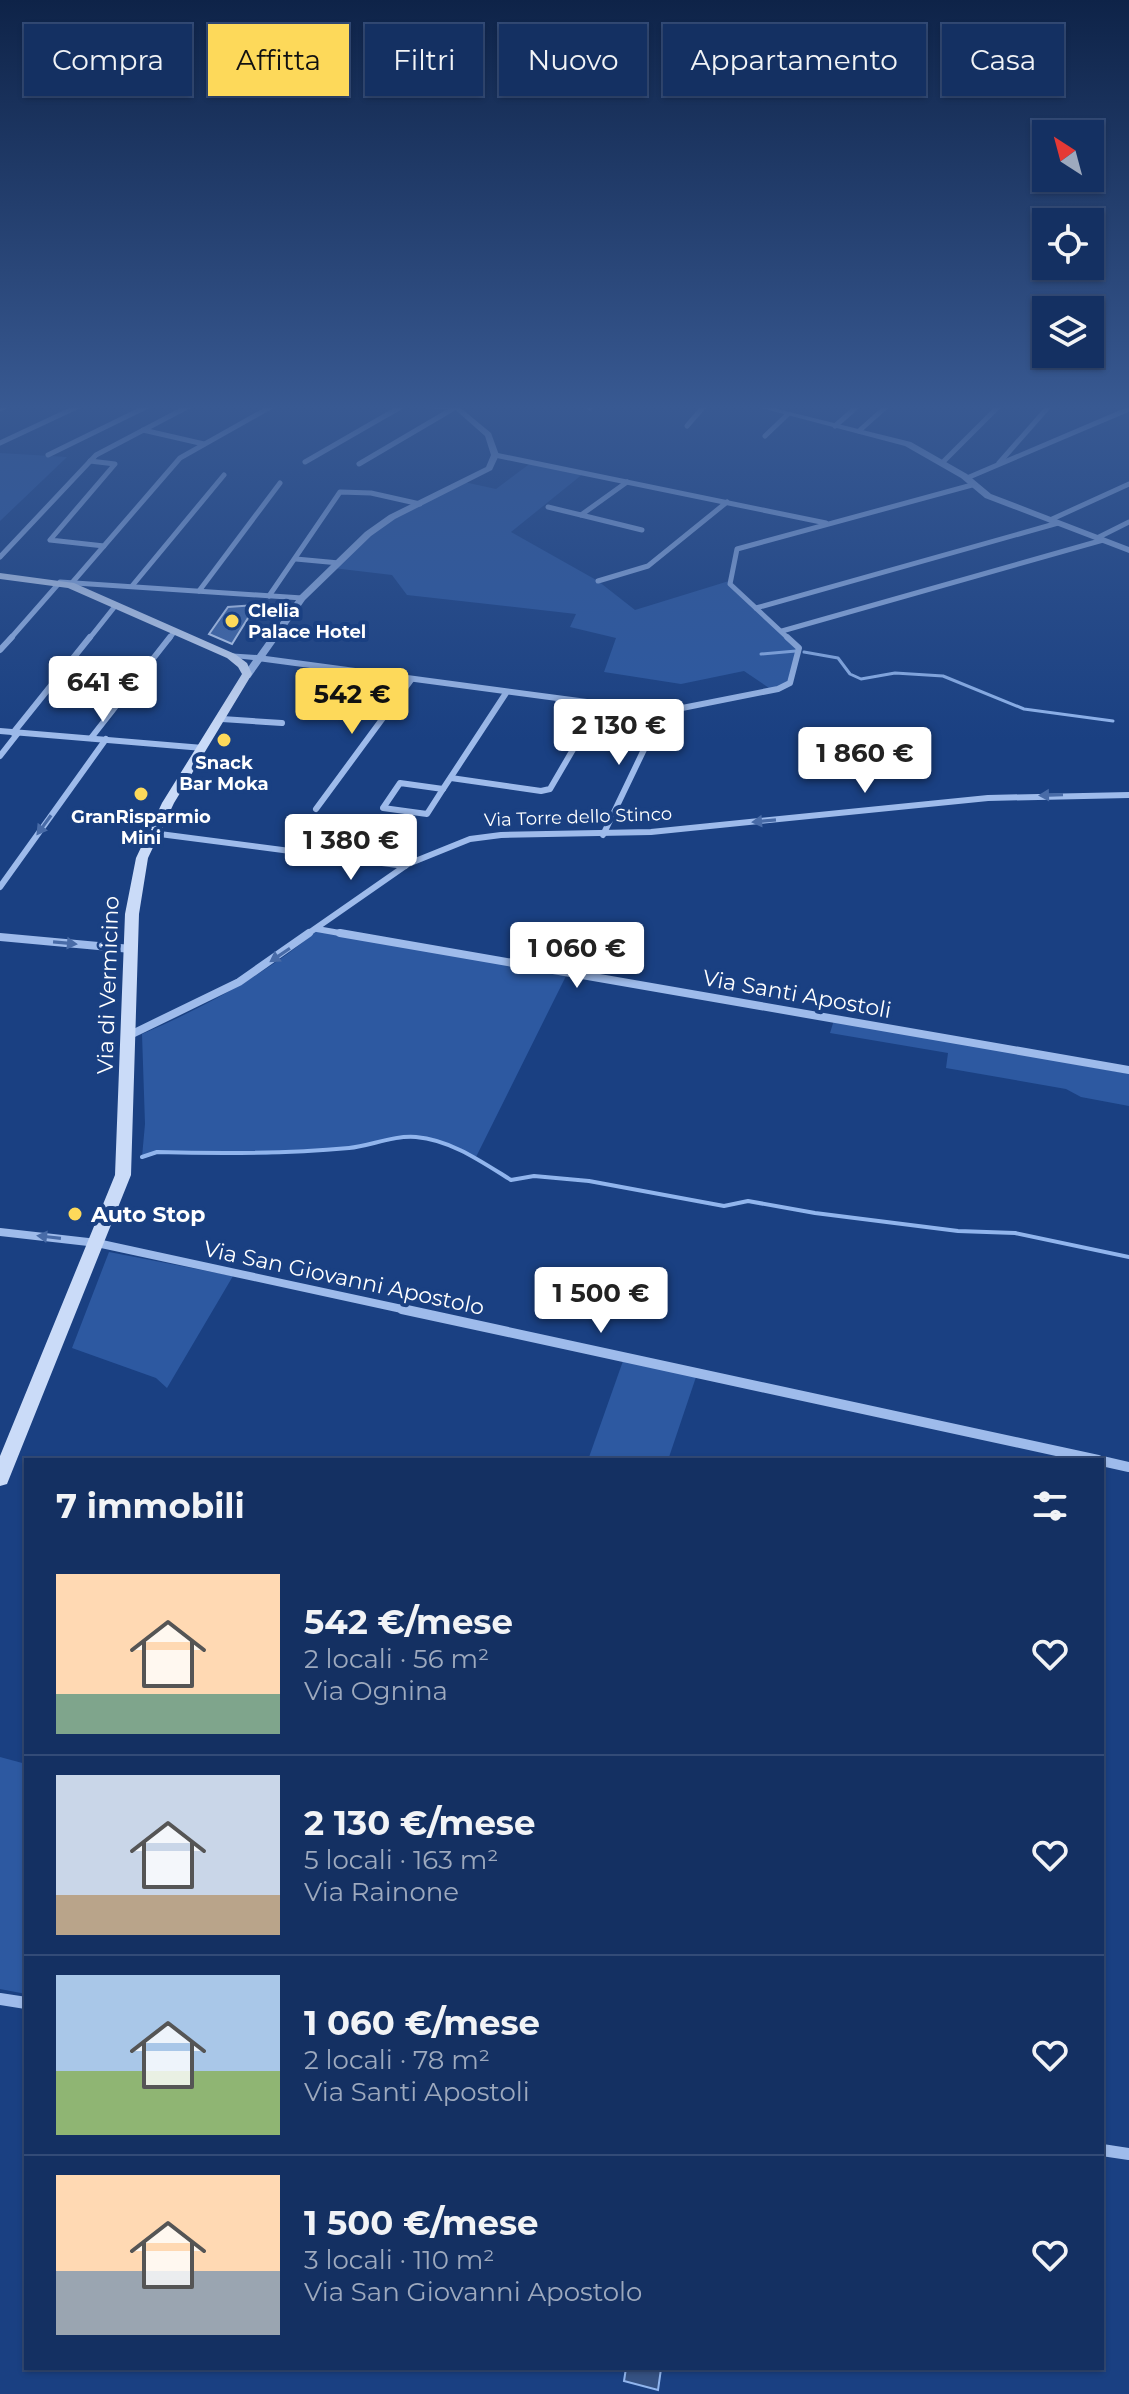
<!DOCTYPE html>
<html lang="it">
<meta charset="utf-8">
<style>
:root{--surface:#143062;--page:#1d3868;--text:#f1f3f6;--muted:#9da9be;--line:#334b77;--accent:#fdd95a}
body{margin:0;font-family:Montserrat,sans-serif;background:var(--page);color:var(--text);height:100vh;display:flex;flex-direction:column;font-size:30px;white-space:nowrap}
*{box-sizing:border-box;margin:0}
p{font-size:26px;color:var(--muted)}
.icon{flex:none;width:44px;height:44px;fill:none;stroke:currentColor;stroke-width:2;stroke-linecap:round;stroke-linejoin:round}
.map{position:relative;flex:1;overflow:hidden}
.side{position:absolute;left:24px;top:1458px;width:1080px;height:912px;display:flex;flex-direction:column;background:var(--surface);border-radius:0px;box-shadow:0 2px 6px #0004,0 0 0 2px var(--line)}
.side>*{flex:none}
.guide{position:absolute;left:24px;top:24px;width:1082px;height:72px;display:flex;gap:16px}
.needle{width:52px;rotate:324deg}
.fabs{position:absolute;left:1032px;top:120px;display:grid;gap:16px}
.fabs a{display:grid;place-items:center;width:72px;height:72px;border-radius:0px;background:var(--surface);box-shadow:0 2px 6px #0004,0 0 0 2px var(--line);font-size:40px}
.price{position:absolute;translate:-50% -68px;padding:0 18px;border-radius:8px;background:#fff;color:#222;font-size:26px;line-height:52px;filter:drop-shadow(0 2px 4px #0008)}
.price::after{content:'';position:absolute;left:50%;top:48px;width:24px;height:18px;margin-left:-12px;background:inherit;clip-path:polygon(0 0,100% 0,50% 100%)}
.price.current{background:var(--accent);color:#111}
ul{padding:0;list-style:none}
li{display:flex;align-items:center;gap:24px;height:200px;padding:0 32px}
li+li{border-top:2px solid var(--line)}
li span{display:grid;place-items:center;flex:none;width:224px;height:160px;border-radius:0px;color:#555}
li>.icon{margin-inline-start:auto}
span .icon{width:96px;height:96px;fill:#fffc;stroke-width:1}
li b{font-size:34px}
h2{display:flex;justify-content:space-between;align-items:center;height:96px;padding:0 32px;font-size:34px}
.tag{padding:0 28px;border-radius:0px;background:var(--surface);box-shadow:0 2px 6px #0004,0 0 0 2px var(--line);font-size:28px;line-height:72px}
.tag.current{background:var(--accent);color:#111}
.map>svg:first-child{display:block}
</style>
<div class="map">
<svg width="1129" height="2394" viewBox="0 0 1129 2394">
<rect width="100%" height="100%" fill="#1a4082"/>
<g fill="#2d59a1">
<polygon points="0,453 67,457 0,521"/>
<polygon points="532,462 584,473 511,532 598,581 635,610 729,581 799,646 790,683 772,690 744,671 681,684 604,672 616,638 570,627 576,614 407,595 392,575 333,568 373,530 464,482 496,489"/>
<path d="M318,930L567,974L476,1157L432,1139L415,1137L349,1148L291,1150L267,1155L157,1152L142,1157L145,1124L142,1034C205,1007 265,975 318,930Z"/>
<polygon points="834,1020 1129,1074 1129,1106 1081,1097 1066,1089 946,1068 948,1053 830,1033"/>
<polygon points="109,1252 233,1276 167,1388 156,1378 72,1348"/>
<polygon points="623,1361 696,1377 668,1460 588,1460"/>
<polygon points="0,1757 26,1764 26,1994 0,1989"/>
</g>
<polygon fill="#365283" stroke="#91b5ed" stroke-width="2" points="626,2368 661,2369 658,2390 624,2381"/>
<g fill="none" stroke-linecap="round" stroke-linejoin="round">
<g stroke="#91b5ed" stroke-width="3">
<polyline points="804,652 838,658 850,674 861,679 895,673 943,676 1024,709 1113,721"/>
<polyline points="761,654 796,651"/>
</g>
<path stroke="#91b5ed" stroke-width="4" d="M142,1157L157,1152C221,1154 284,1154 349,1148C370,1146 394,1135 416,1137C451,1140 482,1162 511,1180L534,1176L589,1181L724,1206L748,1201L815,1213L958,1231L1015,1233L1129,1257"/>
</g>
<polygon fill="#436aab" stroke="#c3d7f8" stroke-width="2" points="256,605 232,644 209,634 228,607"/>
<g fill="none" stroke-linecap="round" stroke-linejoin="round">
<g stroke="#9ebbeb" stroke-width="5">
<polyline points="590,408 592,405"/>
<polyline points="0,409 9,405"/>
<polyline points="687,426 705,405"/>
<polyline points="835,426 859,405"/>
<polyline points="143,430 204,444"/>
<polyline points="859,431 888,405"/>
<polyline points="765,436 787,415"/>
<polyline points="0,443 81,405"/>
<polyline points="48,455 150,405"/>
<polyline points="495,455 826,523"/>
<polyline points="90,461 115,464 50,540 104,546"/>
<polyline points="305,462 404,405"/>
<polyline points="942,463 1000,405"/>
<polyline points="999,463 1050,405"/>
<polyline points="359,464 456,407 416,405"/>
<polyline points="967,478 1129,409"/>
<polyline points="627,482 581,515 642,530"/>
<polyline points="548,507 581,515"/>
<polyline points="1050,520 1129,484"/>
<polyline points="1097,538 1129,522"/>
<polyline points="0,557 96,455 191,405"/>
<polyline points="296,559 339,563"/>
<polyline points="598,581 648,566 727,502"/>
<polyline points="71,584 180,458 274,405"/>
<polyline points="132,586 224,475"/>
<polyline points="199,591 280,483"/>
<polyline points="269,596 340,492 371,493 420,504"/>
<polyline points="756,608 1058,523"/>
<polyline points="782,631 1103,540"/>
<polyline points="10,639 60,582 302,598"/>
<polyline points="89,639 116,605"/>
<polyline points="169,639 174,632"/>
<polyline points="789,639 730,584 737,549 972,485"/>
</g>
<g stroke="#9ebbeb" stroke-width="6">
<polyline points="0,650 12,637"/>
<polyline points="258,658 662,712 778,689 790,683 799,648 787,637"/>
<polyline points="222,719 282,723"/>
<polyline points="0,731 203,748"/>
<polyline points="13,733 90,637"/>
<polyline points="91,738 170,637"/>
<polyline points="0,756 18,733"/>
<polyline points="451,778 541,791 550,789 599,705"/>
<polygon points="400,783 443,789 427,814 383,808"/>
<polyline points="443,789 506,693"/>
<polyline points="316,809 411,680"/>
<polyline points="152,833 405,866"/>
<polyline points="603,835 662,712"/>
<polyline points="0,887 106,739"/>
<polyline points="317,929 351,935"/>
<polyline points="306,935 408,864 470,839 501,835 651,832 988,798 1129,795"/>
</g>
<g stroke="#9ebbeb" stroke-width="8">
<polyline points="340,933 1129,1070"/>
<polyline points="0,937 131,949"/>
<polyline points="130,1035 239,982 309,933"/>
<polyline points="0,1232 97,1243 411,1311"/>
</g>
<g stroke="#9ebbeb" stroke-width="10">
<polyline points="402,1309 1098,1460"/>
<polyline points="1102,1461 1129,1467"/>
</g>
<g stroke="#9ebbeb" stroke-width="12">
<polyline points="0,1999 26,2003"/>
<polyline points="1102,2150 1129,2154"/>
</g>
<g fill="#9ebbeb" fill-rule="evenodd">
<polygon points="450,405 457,405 491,433 499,455 492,470 395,519 371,536 305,600 250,678 244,678 242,676 253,660 225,657 225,653 257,655 299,596 365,532 389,515 486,467 491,455 485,436"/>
<polygon points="750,405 761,405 911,442 967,474 991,494 1129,547 1129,553 985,498 961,478 905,446"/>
</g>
<polygon fill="#cadbf8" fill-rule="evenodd" points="0,573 74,583 235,654 247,663 252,674 174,803 148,858 139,914 131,1175 9,1479 7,1484 0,1486 0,1456 115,1175 125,914 136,858 162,803 242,674 238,667 227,658 68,588 0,579"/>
</g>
<defs><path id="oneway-solid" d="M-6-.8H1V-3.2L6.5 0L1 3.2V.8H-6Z" transform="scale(2)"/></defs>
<g fill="#486ba7">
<use href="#oneway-solid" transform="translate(1051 795) rotate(178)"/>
<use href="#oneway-solid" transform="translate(764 821) rotate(175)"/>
<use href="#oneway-solid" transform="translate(44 825) rotate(126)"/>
<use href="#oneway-solid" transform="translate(65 943) rotate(5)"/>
<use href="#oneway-solid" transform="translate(280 955) rotate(146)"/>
<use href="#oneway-solid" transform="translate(49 1237) rotate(-173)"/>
</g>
<linearGradient id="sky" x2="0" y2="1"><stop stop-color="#0e2348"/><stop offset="0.55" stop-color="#385992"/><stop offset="1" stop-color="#385992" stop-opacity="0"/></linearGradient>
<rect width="1129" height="740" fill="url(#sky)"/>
<g fill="#fdd95a" stroke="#1a4082" stroke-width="3">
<circle cx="232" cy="621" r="8"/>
<circle cx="224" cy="740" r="8"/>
<circle cx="141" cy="794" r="8"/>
<circle cx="75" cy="1214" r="8"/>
</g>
<g text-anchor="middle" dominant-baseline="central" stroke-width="8" stroke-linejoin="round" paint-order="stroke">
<g font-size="18" font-weight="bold" fill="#fff" stroke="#1a4082">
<text x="248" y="611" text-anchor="start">Clelia<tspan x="248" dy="21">Palace Hotel</tspan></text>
<text x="224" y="763">Snack<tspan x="224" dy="21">Bar Moka</tspan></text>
<text x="141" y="817">GranRisparmio<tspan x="141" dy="21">Mini</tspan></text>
</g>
<g font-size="18" fill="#fff" stroke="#1a4082">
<text transform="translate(578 817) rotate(-2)">Via Torre dello Stinco</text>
</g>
<g font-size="22" fill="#fff" stroke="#1a4082">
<text transform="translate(108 985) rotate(-88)">Via di Vermicino</text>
<text transform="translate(797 994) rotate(10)">Via Santi Apostoli</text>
<text transform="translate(344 1278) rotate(12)">Via San Giovanni Apostolo</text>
</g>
<g font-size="22" font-weight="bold" fill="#fff" stroke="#1a4082" text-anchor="start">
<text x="91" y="1214">Auto Stop</text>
</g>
</g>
</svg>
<div class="fabs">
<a><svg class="needle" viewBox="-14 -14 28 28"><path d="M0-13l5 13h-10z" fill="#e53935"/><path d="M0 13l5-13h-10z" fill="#9da9be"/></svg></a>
<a><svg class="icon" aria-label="locate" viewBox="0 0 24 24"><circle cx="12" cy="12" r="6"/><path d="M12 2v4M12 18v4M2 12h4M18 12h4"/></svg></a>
<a><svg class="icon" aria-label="layers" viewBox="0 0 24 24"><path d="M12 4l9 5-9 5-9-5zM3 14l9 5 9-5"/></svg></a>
</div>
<b class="price" style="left:103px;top:724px">641 €</b>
<b class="price current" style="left:352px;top:736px">542 €</b>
<b class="price" style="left:619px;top:767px">2 130 €</b>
<b class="price" style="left:865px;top:795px">1 860 €</b>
<b class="price" style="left:351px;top:882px">1 380 €</b>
<b class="price" style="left:577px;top:990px">1 060 €</b>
<b class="price" style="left:601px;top:1335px">1 500 €</b>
<div class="guide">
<a class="tag">Compra</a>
<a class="tag current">Affitta</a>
<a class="tag">Filtri</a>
<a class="tag">Nuovo</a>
<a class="tag">Appartamento</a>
<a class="tag">Casa</a>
</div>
<section class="side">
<h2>7 immobili<svg class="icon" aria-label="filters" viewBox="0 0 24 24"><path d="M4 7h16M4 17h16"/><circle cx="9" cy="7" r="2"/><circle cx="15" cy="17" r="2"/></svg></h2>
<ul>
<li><span style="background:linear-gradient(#ffd9b3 75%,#7fa58c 0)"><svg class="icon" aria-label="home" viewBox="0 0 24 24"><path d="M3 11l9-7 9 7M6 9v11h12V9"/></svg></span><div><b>542 €/mese</b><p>2 locali · 56 m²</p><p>Via Ognina</p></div><svg class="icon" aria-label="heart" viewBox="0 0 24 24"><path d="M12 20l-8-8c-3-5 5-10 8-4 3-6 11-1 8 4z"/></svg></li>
<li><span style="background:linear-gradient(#c9d6e8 75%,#b9a48a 0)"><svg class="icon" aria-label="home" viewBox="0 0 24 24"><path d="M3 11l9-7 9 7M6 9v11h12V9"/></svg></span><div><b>2 130 €/mese</b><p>5 locali · 163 m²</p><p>Via Rainone</p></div><svg class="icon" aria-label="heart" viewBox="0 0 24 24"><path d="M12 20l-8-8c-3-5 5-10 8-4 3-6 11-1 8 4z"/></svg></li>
<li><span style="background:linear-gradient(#a9c7e8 60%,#8fb573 0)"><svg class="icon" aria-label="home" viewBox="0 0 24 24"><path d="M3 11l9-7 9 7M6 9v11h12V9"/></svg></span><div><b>1 060 €/mese</b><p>2 locali · 78 m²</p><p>Via Santi Apostoli</p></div><svg class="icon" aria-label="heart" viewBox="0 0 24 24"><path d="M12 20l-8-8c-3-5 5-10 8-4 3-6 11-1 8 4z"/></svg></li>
<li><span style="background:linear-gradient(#ffd9b3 60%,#9aa5b1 0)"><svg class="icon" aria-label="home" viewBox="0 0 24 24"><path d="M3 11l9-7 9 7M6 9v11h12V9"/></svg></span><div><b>1 500 €/mese</b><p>3 locali · 110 m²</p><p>Via San Giovanni Apostolo</p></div><svg class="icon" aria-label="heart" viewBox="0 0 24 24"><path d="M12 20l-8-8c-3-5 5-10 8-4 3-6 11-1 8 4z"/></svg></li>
</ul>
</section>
</div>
